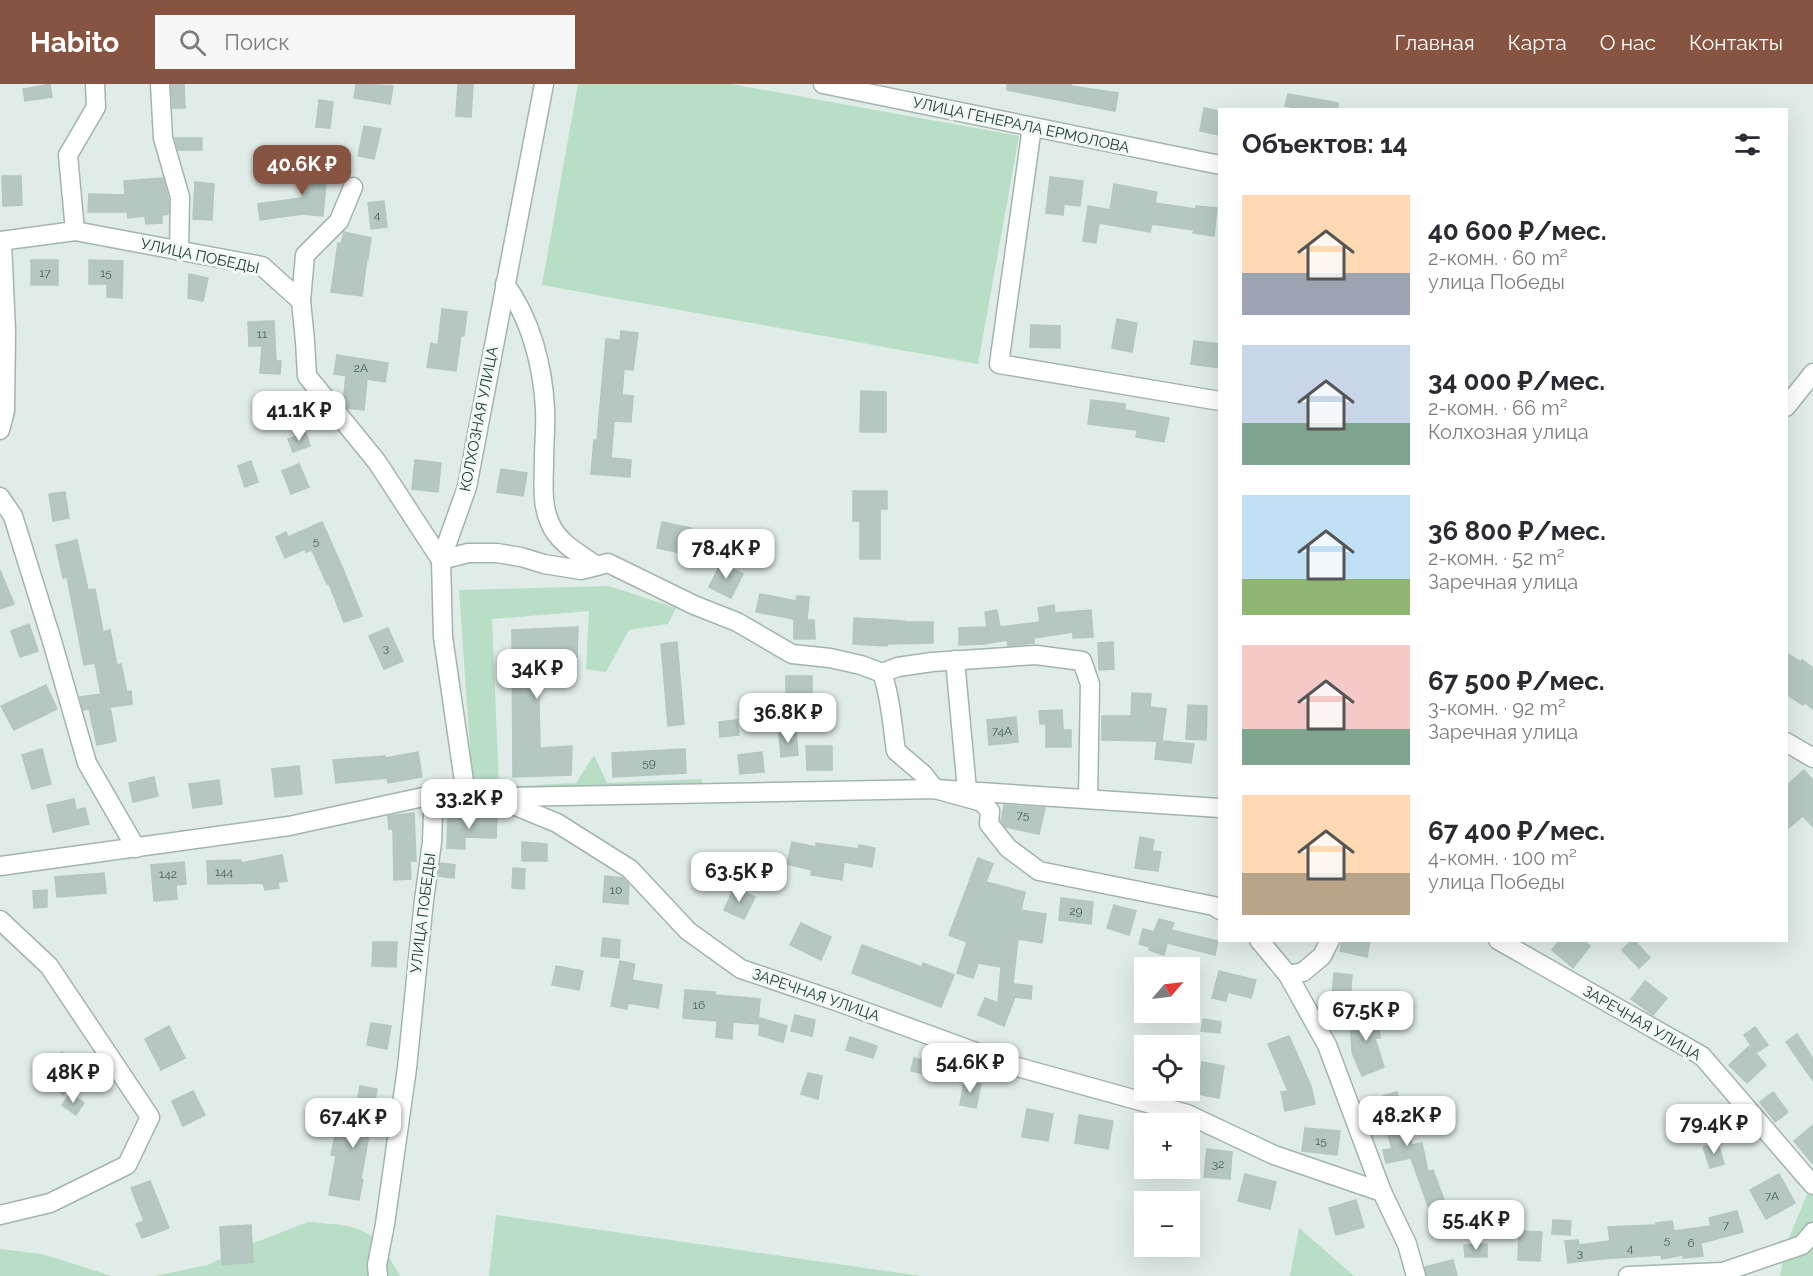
<!DOCTYPE html>
<html lang="ru">
<meta charset="utf-8">
<style>
:root{--surface:#fff;--page:#f7f7f7;--text:#2b2b33;--muted:#7c7c81;--accent:#875441}
body{margin:0;font-family:Raleway,sans-serif;background:var(--page);color:var(--text);height:100vh;display:flex;flex-direction:column;font-size:22px;white-space:nowrap}
*{box-sizing:border-box;margin:0}
p{font-size:20px;color:var(--muted)}
.icon{flex:none;width:33px;height:33px;fill:none;stroke:currentColor;stroke-width:2;stroke-linecap:round;stroke-linejoin:round}
.map{position:relative;flex:1;overflow:hidden}
.details{position:absolute;left:1218px;top:24px;width:570px;height:834px;display:flex;flex-direction:column;background:var(--surface);border-radius:0px;box-shadow:0 6px 24px #0002}
.details>*{flex:none}
.needle{width:39px;rotate:62deg}
.controls{position:absolute;left:1134px;top:873px;display:grid;gap:12px}
.controls a{display:grid;place-items:center;width:66px;height:66px;border-radius:0px;background:var(--surface);box-shadow:0 6px 24px #0002;font-size:30px}
.price{position:absolute;translate:-50% -51px;padding:0 14px;border-radius:12px;background:#fff;color:#222;font-size:20px;line-height:39px;filter:drop-shadow(0 2px 3px #0008)}
.price::after{content:'';position:absolute;left:50%;top:36px;width:18px;height:14px;margin-left:-9px;background:inherit;clip-path:polygon(0 0,100% 0,50% 100%)}
.price.active{background:var(--accent);color:#fff}
ul{padding:0;list-style:none}
li{display:flex;align-items:center;gap:18px;height:150px;padding:0 24px}
li span{display:grid;place-items:center;flex:none;width:168px;height:120px;border-radius:0px;color:#555}
li>.icon{margin-inline-start:auto}
span .icon{width:72px;height:72px;fill:#fffc;stroke-width:1}
li b{font-size:26px}
h2{display:flex;justify-content:space-between;align-items:center;height:72px;padding:0 24px;font-size:26px}
header{display:flex;align-items:center;gap:36px;box-sizing:border-box;height:84px;padding:0 30px;background:var(--accent);color:#fff}
header strong{font-size:28px}
nav{display:flex;gap:33px;margin-inline-start:auto;font-size:21px}
.search{width:420px;height:54px;background:var(--page);display:flex;align-items:center;gap:15px;box-sizing:border-box;padding:0 21px;border-radius:0px;color:var(--muted);font-size:22px}
.map>svg:first-child{display:block}
</style>
<header>
<strong>Habito</strong>
<div class="search"><svg class="icon" aria-label="search" viewBox="0 0 24 24"><circle cx="10" cy="10" r="6"/><path d="M15 15l6 6"/></svg>Поиск</div>
<nav><a>Главная</a><a>Карта</a><a>О нас</a><a>Контакты</a></nav>
</header>
<div class="map">
<svg width="1813" height="1192" viewBox="0 0 1813 1192">
<rect width="100%" height="100%" fill="#e0ece7"/>
<g fill="#b8dec5">
<polygon points="578,0 731,0 1019,52 978,280 542,201"/>
<polygon points="609,502 676,524 668,540 629,546 606,588 586,585 589,527 492,535 499,703 576,699 594,671 607,699 702,695 703,704 498,709 472,693 459,506"/>
<polygon points="1813,1096 1813,1192 1780,1192 1786,1161"/>
<polygon points="496,1131 921,1192 489,1192"/>
<path d="M308,1138C362,1142 373,1142 400,1192H154L208,1181L244,1163Z"/>
<polygon points="1299,1144 1354,1192 1290,1192"/>
<polygon points="0,1165 42,1170 112,1192 0,1192"/>
</g>
<g fill="#b6c7c1" stroke="#b3c6bf" stroke-width="1.5">
<polygon points="50,0 52,13 25,17 23,5"/>
<polygon points="171,0 184,0 185,24 173,24"/>
<polygon points="356,0 393,2 390,20 354,14"/>
<polygon points="458,0 473,0 471,33 456,32"/>
<polygon points="1007,0 1071,0 1071,2 1118,9 1115,27 1007,6"/>
<polygon points="1288,10 1338,19 1338,26 1307,26 1285,22"/>
<polygon points="319,16 333,18 330,44 316,43"/>
<polygon points="1204,24 1220,27 1220,51 1200,47"/>
<polygon points="364,42 381,45 374,75 358,72"/>
<polygon points="175,54 202,54 202,66 178,66"/>
<polygon points="311,72 326,74 323,97 326,97 323,132 302,130 260,136 258,120 302,114 304,95 308,95"/>
<polygon points="2,92 21,92 22,121 3,122"/>
<polygon points="1050,93 1083,97 1080,122 1064,120 1063,131 1046,129"/>
<polygon points="163,94 169,117 168,130 162,131 162,139 146,140 145,132 128,134 127,128 88,128 89,110 125,111 124,97"/>
<polygon points="195,98 214,100 212,136 193,135"/>
<polygon points="1114,100 1157,108 1155,119 1196,125 1196,122 1217,124 1214,152 1193,149 1194,146 1152,140 1150,148 1099,139 1096,159 1083,157 1088,122 1110,126"/>
<polygon points="384,117 387,143 371,145 368,119"/>
<polygon points="344,148 371,154 368,175 367,174 362,212 331,208 338,159 341,160"/>
<rect x="31" y="176" width="27" height="25"/>
<polygon points="89,176 123,177 122,214 107,213 107,200 89,200"/>
<polygon points="189,190 208,194 203,217 188,214"/>
<polygon points="442,225 467,228 464,252 461,252 456,287 427,283 431,259 438,261"/>
<polygon points="1117,235 1137,239 1132,268 1112,264"/>
<polygon points="274,237 276,277 281,277 280,290 260,289 262,262 249,262 248,238"/>
<polygon points="1031,241 1060,242 1060,264 1030,263"/>
<polygon points="621,247 638,249 633,286 624,285 622,311 633,312 631,338 614,337 611,374 631,376 630,393 591,390 594,356 597,356 606,255 620,256"/>
<polygon points="1194,257 1220,260 1220,284 1191,280"/>
<polygon points="337,271 388,279 385,298 367,295 364,326 347,324 343,319 346,292 334,290"/>
<polygon points="861,307 886,308 886,348 860,348"/>
<polygon points="1091,316 1125,320 1125,326 1169,334 1164,358 1136,353 1137,346 1088,340"/>
<polygon points="306,349 310,362 293,368 288,355"/>
<polygon points="415,376 441,379 438,408 412,405"/>
<polygon points="251,377 258,398 245,403 238,382"/>
<polygon points="299,380 309,403 291,410 282,387"/>
<polygon points="501,385 527,389 523,412 497,408"/>
<polygon points="853,407 887,407 887,425 880,425 880,475 860,475 860,437 853,437"/>
<polygon points="65,408 69,434 53,437 49,410"/>
<polygon points="322,438 343,485 362,532 344,538 329,500 327,500 312,466 306,468 305,465 285,474 276,453 286,448 288,453"/>
<polygon points="662,438 691,444 686,470 657,464"/>
<polygon points="77,456 88,506 95,505 103,548 110,546 117,581 121,580 127,608 131,607 132,620 110,623 116,657 97,661 89,625 83,626 80,613 101,610 95,579 84,581 67,493 63,494 56,461"/>
<polygon points="721,479 743,490 731,514 709,503"/>
<polygon points="0,486 14,520 0,525"/>
<polygon points="760,510 796,517 797,512 809,513 807,536 814,536 815,555 794,555 794,535 756,528"/>
<polygon points="1054,521 1055,529 1091,526 1093,553 1073,554 1073,548 1034,554 1034,559 1025,560 1008,562 1007,556 984,560 959,561 959,544 987,543 985,528 997,526 1000,543 1040,538 1038,524"/>
<polygon points="854,534 904,537 904,538 933,538 933,559 887,560 887,562 853,560"/>
<polygon points="29,540 38,567 20,573 11,547"/>
<polygon points="578,543 577,573 538,574 540,664 572,662 571,691 513,693 512,546"/>
<polygon points="388,544 403,577 384,585 369,552"/>
<polygon points="677,558 684,640 668,642 661,560"/>
<polygon points="1113,558 1114,585 1099,586 1098,559"/>
<polygon points="1786,569 1801,578 1802,576 1813,584 1813,625 1805,619 1803,621 1786,610"/>
<rect x="786" y="592" width="26" height="27"/>
<polygon points="46,601 57,625 14,646 1,622"/>
<polygon points="1132,609 1151,610 1150,623 1166,625 1162,657 1194,660 1191,679 1155,675 1157,657 1102,656 1102,632 1131,632"/>
<polygon points="1188,621 1207,622 1206,656 1186,655"/>
<polygon points="1062,626 1063,646 1071,646 1071,663 1046,663 1046,640 1040,640 1039,627"/>
<polygon points="1016,633 1018,658 989,661 987,636"/>
<polygon points="737,636 739,651 720,653 719,638"/>
<polygon points="796,647 798,671 781,673 779,649"/>
<polygon points="806,662 832,662 832,686 807,686"/>
<polygon points="42,665 51,700 32,705 22,671"/>
<polygon points="685,665 686,689 613,693 612,669"/>
<polygon points="418,668 422,693 388,699 387,694 336,699 333,676 385,672 385,674"/>
<polygon points="762,668 764,688 740,690 738,671"/>
<polygon points="299,682 302,710 275,713 272,685"/>
<polygon points="1804,686 1813,696 1813,743 1803,732 1786,746 1786,702"/>
<polygon points="154,693 158,712 133,718 129,699"/>
<polygon points="219,696 222,720 193,724 189,700"/>
<polygon points="74,715 76,726 85,724 89,740 53,748 47,721"/>
<polygon points="1004,721 1045,724 1039,750 1006,743 1001,737"/>
<polygon points="414,729 416,777 410,777 411,795 394,796 393,745 389,745 388,732"/>
<polygon points="448,732 497,733 496,754 465,753 465,765 447,764"/>
<polygon points="1140,753 1154,756 1152,767 1161,768 1158,787 1135,784"/>
<polygon points="522,758 547,760 547,777 522,777"/>
<polygon points="792,758 816,763 816,759 859,765 859,761 875,764 872,783 844,778 842,796 811,791 812,786 787,780"/>
<polygon points="282,771 287,797 278,798 279,804 265,806 263,799 208,800 207,777 241,776 241,779"/>
<polygon points="749,771 764,774 760,793 745,790"/>
<polygon points="978,774 993,780 986,798 1025,808 1021,826 1046,830 1042,859 1018,855 1013,900 1032,902 1031,915 1015,913 1004,942 978,931 985,914 998,919 1001,883 978,879 973,894 957,889 967,858 949,851"/>
<polygon points="184,778 186,800 176,801 177,815 154,817 151,781"/>
<polygon points="440,779 455,781 454,794 439,792"/>
<polygon points="513,784 525,785 524,805 512,804"/>
<polygon points="104,789 106,809 57,813 55,793"/>
<polygon points="605,792 623,794 629,801 628,820 603,818"/>
<polygon points="734,804 755,813 744,835 724,826"/>
<polygon points="47,806 47,823 34,824 33,807"/>
<polygon points="1061,814 1093,818 1091,840 1059,836"/>
<polygon points="1114,821 1136,827 1129,851 1107,844"/>
<polygon points="1159,835 1174,839 1171,846 1218,857 1215,871 1167,859 1164,871 1149,866 1150,863 1139,860 1143,845 1154,848"/>
<polygon points="801,839 831,853 821,876 790,861"/>
<polygon points="603,854 620,856 619,874 601,872"/>
<polygon points="1342,856 1370,856 1367,873 1340,867"/>
<polygon points="1560,856 1583,856 1590,862 1573,884 1552,866"/>
<polygon points="1632,856 1634,856 1650,874 1639,884 1622,866"/>
<polygon points="373,858 397,858 396,883 372,882"/>
<polygon points="862,861 922,883 923,879 954,891 941,923 852,889"/>
<polygon points="620,877 635,880 632,896 662,901 658,924 628,919 627,925 611,922"/>
<polygon points="556,882 583,887 579,906 552,901"/>
<polygon points="1219,887 1256,896 1251,914 1228,908 1226,917 1212,914"/>
<polygon points="1334,889 1352,891 1350,917 1332,915"/>
<polygon points="1645,897 1667,914 1653,931 1631,915"/>
<polygon points="685,906 715,908 715,911 760,915 758,940 733,938 732,955 716,953 717,937 683,934"/>
<polygon points="1378,928 1380,954 1375,954 1384,983 1362,992 1352,968 1350,930"/>
<polygon points="795,931 815,936 812,952 791,947"/>
<polygon points="760,934 787,942 783,958 759,951"/>
<polygon points="1203,935 1221,938 1220,949 1201,947"/>
<polygon points="371,939 391,942 387,965 367,961"/>
<polygon points="169,942 185,974 161,986 145,955"/>
<polygon points="1755,943 1768,961 1756,969 1744,951"/>
<polygon points="1797,950 1813,975 1813,997 1786,958"/>
<polygon points="1289,952 1311,1002 1315,1020 1285,1027 1281,1008 1288,1007 1268,960"/>
<polygon points="850,953 877,962 873,974 846,966"/>
<polygon points="1749,962 1766,981 1747,999 1729,981"/>
<polygon points="62,968 84,989 63,1011 42,990"/>
<polygon points="914,974 937,980 934,992 911,987"/>
<polygon points="1202,978 1224,982 1219,1014 1197,1010"/>
<polygon points="808,989 822,992 818,1015 801,1010"/>
<polygon points="964,997 981,1000 976,1024 960,1021"/>
<polygon points="360,1002 377,1005 361,1095 363,1096 359,1116 329,1111 336,1072 331,1071 335,1052 348,1055 350,1043 353,1043"/>
<polygon points="193,1007 205,1031 183,1042 172,1017"/>
<polygon points="1397,1008 1412,1061 1422,1059 1428,1088 1433,1086 1444,1116 1428,1122 1411,1074 1386,1079 1383,1066 1392,1065 1377,1014"/>
<polygon points="1773,1008 1788,1028 1775,1038 1760,1018"/>
<polygon points="70,1009 84,1019 76,1031 62,1021"/>
<polygon points="1027,1025 1053,1030 1048,1057 1022,1053"/>
<polygon points="1079,1031 1113,1037 1108,1065 1075,1059"/>
<polygon points="1813,1041 1813,1080 1794,1057"/>
<polygon points="1305,1044 1340,1047 1337,1071 1302,1067"/>
<polygon points="1718,1059 1724,1080 1710,1084 1703,1063"/>
<polygon points="1207,1065 1232,1068 1230,1095 1204,1093"/>
<polygon points="1245,1090 1276,1098 1270,1125 1238,1117"/>
<polygon points="1779,1090 1795,1119 1766,1135 1750,1106"/>
<polygon points="150,1097 169,1144 142,1154 136,1140 144,1137 131,1104"/>
<polygon points="1356,1116 1364,1143 1336,1151 1329,1124"/>
<polygon points="1737,1127 1743,1148 1701,1159 1703,1172 1683,1174 1683,1171 1662,1175 1661,1171 1600,1175 1568,1179 1565,1157 1578,1156 1579,1161 1610,1157 1608,1143 1656,1141 1656,1139 1672,1137 1674,1147 1711,1142 1709,1134"/>
<polygon points="1553,1136 1571,1137 1570,1151 1552,1150"/>
<polygon points="251,1141 253,1178 222,1181 220,1143"/>
<polygon points="1519,1147 1542,1148 1540,1177 1518,1176"/>
<polygon points="1487,1160 1487,1173 1465,1173 1464,1161"/>
<polygon points="1453,1176 1457,1192 1427,1192 1425,1183"/>
</g>
<g fill="none" stroke-linecap="round" stroke-linejoin="round">
<g stroke="#a3b4af" stroke-width="21">
<g id="minor">
<polyline points="160,0 163,54 180,113 179,167"/>
<polyline points="823,0 1220,81"/>
<polyline points="1032,43 999,280 1220,317"/>
<polyline points="75,147 68,71 96,23 95,0"/>
<path d="M0,157L75,147L262,182L301,217L305,257L307,292L377,378L441,476L468,469H497L521,473L544,480L581,486L608,479L694,521L737,538L792,570L830,574L861,581L882,589C891,614 892,641 896,667L923,690L935,705L982,718L990,727L989,740L1008,764L1039,787L1214,822L1220,826"/>
<path d="M505,200C531,235 543,283 545,325C546,342 544,359 544,376C544,396 541,420 550,439C558,459 580,470 597,482"/>
<polyline points="301,217 305,171 339,137 353,103"/>
<polyline points="1786,323 1813,289"/>
<polyline points="0,346 5,327 6,247 2,158"/>
<polyline points="0,413 13,432 52,557 87,679 136,764"/>
<polyline points="955,576 967,706"/>
<polyline points="882,589 898,583 932,578 1036,571 1082,577 1090,600 1088,714"/>
<polyline points="1786,658 1813,674"/>
<polyline points="465,704 443,553 441,476 467,403 544,0"/>
<polyline points="502,713 935,705 1220,724"/>
<polyline points="0,782 289,742 465,704 494,713 557,739 630,785 688,847 741,885 836,917 1014,982 1187,1030 1274,1071 1382,1108 1407,1160 1416,1192"/>
<polyline points="0,836 49,882 150,1033 127,1081 50,1119 0,1131"/>
<polyline points="1259,856 1288,891 1327,961 1382,1108"/>
<polyline points="1498,856 1702,972 1813,1101"/>
<polyline points="1288,891 1303,888 1322,872 1330,856"/>
<polyline points="378,1192 377,1181 385,1140 407,984 424,816 432,758 433,729 461,707"/>
<polyline points="1628,1192 1723,1188 1802,1161 1813,1148"/>
</g>
</g>
<use href="#minor" stroke="#fff" stroke-width="18"/>
</g>
<g text-anchor="middle" dominant-baseline="central" stroke-width="6" stroke-linejoin="round" paint-order="stroke">
<g font-size="12" fill="#46605a">
<text x="377" y="131">4</text>
<text x="45" y="189">17</text>
<text x="106" y="189">15</text>
<text x="262" y="250">11</text>
<text x="361" y="284">2А</text>
<text x="316" y="457">5</text>
<text x="386" y="564">3</text>
<text x="1002" y="647">74А</text>
<text x="649" y="679">59</text>
<text x="1023" y="731">75</text>
<text x="224" y="788">144</text>
<text x="168" y="790">142</text>
<text x="616" y="806">10</text>
<text x="1076" y="827">29</text>
<text x="699" y="921">16</text>
<text x="1321" y="1057">15</text>
<text x="1218" y="1080">32</text>
<text x="1772" y="1112">7А</text>
<text x="1726" y="1141">7</text>
<text x="1667" y="1156">5</text>
<text x="1691" y="1159">6</text>
<text x="1630" y="1164">4</text>
<text x="1580" y="1169">3</text>
</g>
<g font-size="15" fill="#203d37" stroke="#f1f8f5">
<text transform="translate(1021 41) rotate(12)">УЛИЦА ГЕНЕРАЛА ЕРМОЛОВА</text>
<text transform="translate(200 172) rotate(12)">УЛИЦА ПОБЕДЫ</text>
<text transform="translate(479 335) rotate(-79)">КОЛХОЗНАЯ УЛИЦА</text>
<text transform="translate(423 829) rotate(-83)">УЛИЦА ПОБЕДЫ</text>
<text transform="translate(816 911) rotate(19)">ЗАРЕЧНАЯ УЛИЦА</text>
<text transform="translate(1642 939) rotate(30)">ЗАРЕЧНАЯ УЛИЦА</text>
</g>
</g>
</svg>
<div class="controls">
<a><svg class="needle" viewBox="-14 -14 28 28"><path d="M0-13l5 13h-10z" fill="#e53935"/><path d="M0 13l5-13h-10z" fill="#7c7c81"/></svg></a>
<a><svg class="icon" aria-label="locate" viewBox="0 0 24 24"><circle cx="12" cy="12" r="6"/><path d="M12 2v4M12 18v4M2 12h4M18 12h4"/></svg></a>
<a>+</a>
<a>−</a>
</div>
<b class="price active" style="left:302px;top:112px">40.6K ₽</b>
<b class="price" style="left:299px;top:358px">41.1K ₽</b>
<b class="price" style="left:726px;top:496px">78.4K ₽</b>
<b class="price" style="left:537px;top:616px">34K ₽</b>
<b class="price" style="left:788px;top:660px">36.8K ₽</b>
<b class="price" style="left:469px;top:746px">33.2K ₽</b>
<b class="price" style="left:739px;top:819px">63.5K ₽</b>
<b class="price" style="left:1366px;top:958px">67.5K ₽</b>
<b class="price" style="left:970px;top:1010px">54.6K ₽</b>
<b class="price" style="left:73px;top:1020px">48K ₽</b>
<b class="price" style="left:1407px;top:1063px">48.2K ₽</b>
<b class="price" style="left:353px;top:1065px">67.4K ₽</b>
<b class="price" style="left:1714px;top:1071px">79.4K ₽</b>
<b class="price" style="left:1476px;top:1167px">55.4K ₽</b>
<section class="details">
<h2>Объектов: 14<svg class="icon" aria-label="filters" viewBox="0 0 24 24"><path d="M4 7h16M4 17h16"/><circle cx="9" cy="7" r="2"/><circle cx="15" cy="17" r="2"/></svg></h2>
<ul>
<li><span style="background:linear-gradient(#ffd9b3 65%,#9aa5b1 0)"><svg class="icon" aria-label="home" viewBox="0 0 24 24"><path d="M3 11l9-7 9 7M6 9v11h12V9"/></svg></span><div><b>40 600 ₽/мес.</b><p>2-комн. · 60 m²</p><p>улица Победы</p></div></li>
<li><span style="background:linear-gradient(#c9d6e8 65%,#7fa58c 0)"><svg class="icon" aria-label="home" viewBox="0 0 24 24"><path d="M3 11l9-7 9 7M6 9v11h12V9"/></svg></span><div><b>34 000 ₽/мес.</b><p>2-комн. · 66 m²</p><p>Колхозная улица</p></div></li>
<li><span style="background:linear-gradient(#bfe0f5 70%,#8fb573 0)"><svg class="icon" aria-label="home" viewBox="0 0 24 24"><path d="M3 11l9-7 9 7M6 9v11h12V9"/></svg></span><div><b>36 800 ₽/мес.</b><p>2-комн. · 52 m²</p><p>Заречная улица</p></div></li>
<li><span style="background:linear-gradient(#f6c9c9 70%,#7fa58c 0)"><svg class="icon" aria-label="home" viewBox="0 0 24 24"><path d="M3 11l9-7 9 7M6 9v11h12V9"/></svg></span><div><b>67 500 ₽/мес.</b><p>3-комн. · 92 m²</p><p>Заречная улица</p></div></li>
<li><span style="background:linear-gradient(#ffd9b3 65%,#b9a48a 0)"><svg class="icon" aria-label="home" viewBox="0 0 24 24"><path d="M3 11l9-7 9 7M6 9v11h12V9"/></svg></span><div><b>67 400 ₽/мес.</b><p>4-комн. · 100 m²</p><p>улица Победы</p></div></li>
</ul>
</section>
</div>
